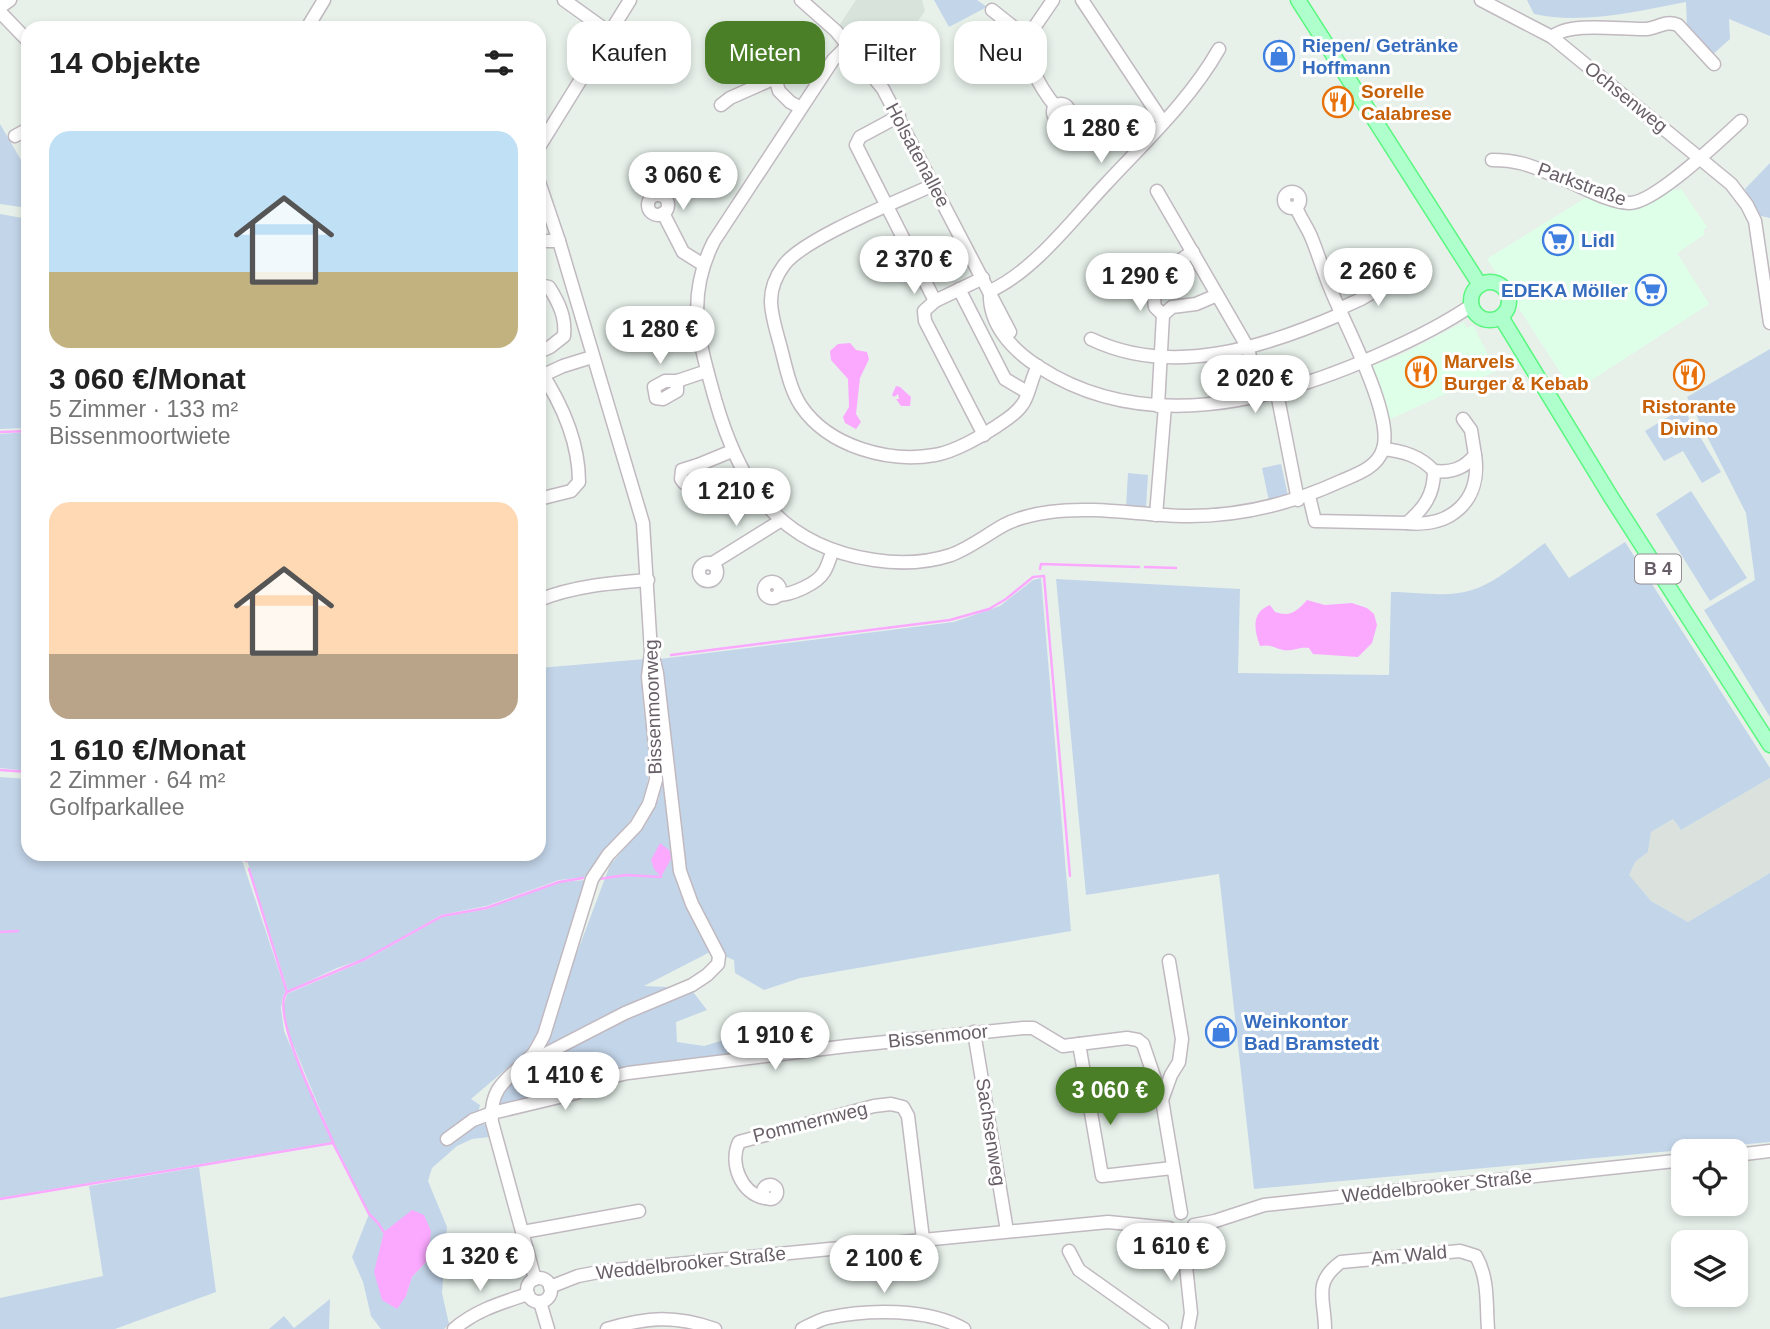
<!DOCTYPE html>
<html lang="de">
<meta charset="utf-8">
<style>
:root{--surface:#fff;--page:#f6f6f6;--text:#222;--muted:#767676;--accent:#4a7f27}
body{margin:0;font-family:Arial,sans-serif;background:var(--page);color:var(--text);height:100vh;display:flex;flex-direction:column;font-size:26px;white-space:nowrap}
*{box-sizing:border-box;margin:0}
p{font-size:23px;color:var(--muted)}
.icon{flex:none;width:38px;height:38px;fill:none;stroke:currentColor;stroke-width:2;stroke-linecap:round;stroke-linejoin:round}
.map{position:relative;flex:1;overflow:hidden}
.panel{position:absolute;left:21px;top:21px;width:525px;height:840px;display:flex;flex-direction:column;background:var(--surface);border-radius:21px;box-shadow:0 4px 10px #0003}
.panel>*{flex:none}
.banner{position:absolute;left:567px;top:21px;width:665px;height:63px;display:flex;gap:14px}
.fabs{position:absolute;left:1671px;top:1139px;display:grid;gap:14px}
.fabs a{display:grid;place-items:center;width:77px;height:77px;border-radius:14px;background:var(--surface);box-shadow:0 4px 10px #0003;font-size:35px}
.price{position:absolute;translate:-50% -60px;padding:0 16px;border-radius:24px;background:#fff;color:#222;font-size:23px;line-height:46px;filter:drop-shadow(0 2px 4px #0008)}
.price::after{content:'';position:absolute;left:50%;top:42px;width:21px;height:16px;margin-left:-10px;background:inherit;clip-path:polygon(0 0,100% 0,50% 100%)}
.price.active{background:var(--accent);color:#fff}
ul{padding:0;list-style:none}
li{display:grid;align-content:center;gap:14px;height:371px;padding:0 28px}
li span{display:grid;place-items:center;height:217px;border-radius:21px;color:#555}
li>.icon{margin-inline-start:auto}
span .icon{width:126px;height:126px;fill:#fffc;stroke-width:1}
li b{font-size:30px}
h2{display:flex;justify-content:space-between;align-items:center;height:84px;padding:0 28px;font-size:30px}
.pill{padding:0 24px;border-radius:21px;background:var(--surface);box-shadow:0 4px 10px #0003;font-size:24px;line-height:63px}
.pill.active{background:var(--accent);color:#fff}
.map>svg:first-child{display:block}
</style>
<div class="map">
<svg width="1770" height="1329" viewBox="0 0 1770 1329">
<rect width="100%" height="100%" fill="#e7f1ea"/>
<g fill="#deffe8">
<polygon points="1674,187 1677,191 1681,189 1707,227 1703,230 1705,234 1677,253 1709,304 1573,392 1487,259 1592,194 1622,209 1640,208"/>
<polygon points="1464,322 1467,328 1473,325 1496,371 1390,419 1368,368 1405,353"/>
</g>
<polygon fill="#dbe2dd" points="1770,778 1770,873 1688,922 1651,901 1628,875 1635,862 1648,852 1651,832 1673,819 1681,830"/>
<polygon fill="#d8e3dc" points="856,0 922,0 925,11 879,77 838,27"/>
<g fill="#c3d5e9" fill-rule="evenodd">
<polygon points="934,0 977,0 987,7 949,27"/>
<path d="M1527,0H1770V36L1729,19L1730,39L1711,56L1687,29L1686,2C1639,11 1581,25 1534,14Z"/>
<polygon points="0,124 28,172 28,208 0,204"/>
<polygon points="1770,163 1770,218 1757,215 1745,189"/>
<polygon points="0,214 28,219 28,428 0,429"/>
<polygon points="1770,349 1770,717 1704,610 1755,580 1746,513 1687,397"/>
<polygon points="1683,408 1721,472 1702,483 1683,451 1664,461 1645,431"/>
<polygon points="28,432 28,771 0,768 0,434"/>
<polygon points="1281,464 1288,496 1269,501 1262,468"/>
<polygon points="1128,473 1148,475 1146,507 1126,506"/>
<polygon points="1691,491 1747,578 1710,601 1656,514"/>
<path d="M1625,542L1770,768V778L1681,830L1673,819L1651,832L1648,852L1635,862L1629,875L1651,901L1688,922L1770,873V1142L1254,1189L1219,874L1086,895L1056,579L1240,589L1238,673L1389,675L1391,592C1416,592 1448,598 1472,590C1496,583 1524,558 1545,543L1569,578Z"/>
<path d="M1041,578L1071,931L800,978L764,990L735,973L734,960L712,951L644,986L690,988L707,1010L676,1022L677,1042L704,1046L740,1035L748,1056L627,1071L576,1091L498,1106C501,1089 527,1069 539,1054L610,865L646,824L659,798L660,659L954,622L1000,606L1033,580Z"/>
<path d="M645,659C644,668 642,678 642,686C643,724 657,762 643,799C632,828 600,847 587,877L559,880L486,906L441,915L366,958L337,968L288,991L245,854H539V668Z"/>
<polygon points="0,777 28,779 28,854 240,854 286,992 283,996 281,1008 284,1031 332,1142 0,1198 0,932 19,931 0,931"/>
<path d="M586,880L538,1031L526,1052L471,1099L480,1105L476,1121L486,1125L490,1137L472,1139L457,1146L432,1168L428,1181L447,1227L442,1293L449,1324L444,1329H381L371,1316L363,1282L352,1257L369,1214L334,1143L287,1030L283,1008L287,994L366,960L442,917L487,909L560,882ZM428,1260L412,1277L406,1296L375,1272Z"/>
<polygon points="199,1167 216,1292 115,1329 0,1329 0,1298 103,1276 89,1186"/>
<polygon points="330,1299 329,1329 269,1329 284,1316 294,1328"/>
</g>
<g fill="#fba9ff">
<polygon points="850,343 856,350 867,352 869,359 860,378 856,414 861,422 856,429 845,423 843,417 849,407 848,379 831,360 830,351 838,344"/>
<polygon points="896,386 900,387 911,397 910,406 901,406 896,399 899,399 898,394 894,397 892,395"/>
<path d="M1307,600L1325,605L1352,603L1367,608L1374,614L1377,625L1372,643L1358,657L1313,654L1309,648C1300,647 1299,649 1291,650C1279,652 1273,643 1260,646C1254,630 1251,612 1270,605L1275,612C1291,617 1296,612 1307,600Z"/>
<polygon points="660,843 670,851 671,859 661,877 654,869 651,860"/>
<polygon points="412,1210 424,1215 431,1231 428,1260 412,1277 406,1296 397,1309 382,1300 374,1272 384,1232"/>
</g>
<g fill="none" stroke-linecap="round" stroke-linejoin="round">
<g stroke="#fba9ff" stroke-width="2.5">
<polyline points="0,432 28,431"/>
<polyline points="1145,567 1176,568"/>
<polyline points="1040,569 1041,564 1139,567"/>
<polyline points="671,655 950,620 989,609 1006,599 1033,577 1044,576 1070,876"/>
<polyline points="0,770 28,772"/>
<polyline points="242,854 246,861"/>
<polyline points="249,869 287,992 365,959 442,916 486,908 559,882 583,878"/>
<polyline points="599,879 626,875 661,877"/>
<polyline points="0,932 18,931"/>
<path d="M287,992C269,1012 322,1116 333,1142"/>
<polyline points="0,1199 333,1143 369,1214 377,1222"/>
<polyline points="378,1223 384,1232"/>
</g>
<g stroke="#c1b9c0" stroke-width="15">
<g id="minor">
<polyline points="564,0 610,33"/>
<polyline points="801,0 836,31 883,89 1010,332"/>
<polyline points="1082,0 1163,122"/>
<polyline points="1481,0 1552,37 1731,184 1747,205 1755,221 1770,323"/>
<polyline points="0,7 10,0"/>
<polyline points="992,10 1027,38 1053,0"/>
<polyline points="0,12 28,41"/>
<polyline points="307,28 324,0"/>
<path d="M1552,37C1570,21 1622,30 1646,29C1658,28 1665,20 1678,25L1714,64"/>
<path d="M1027,38C1030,67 1036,82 1055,106"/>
<path d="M848,45L833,60L714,241C685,298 699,341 715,399C740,486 779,546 874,560C899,564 926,563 951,555C970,548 986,535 1004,525C1017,518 1035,514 1050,512C1094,506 1139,515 1183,516C1239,517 1291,504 1341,481C1357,474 1377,468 1383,449C1394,415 1345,325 1331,290C1324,274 1319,256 1312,239C1308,228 1300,218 1296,207"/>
<polyline points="761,55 755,57 751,54 749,49 751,44 756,43 762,46 761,55 775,78 779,91 790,102 801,108"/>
<circle cx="1061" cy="112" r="8"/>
<polyline points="721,105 730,98 775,78"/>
<polyline points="899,116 860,137 856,145 935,301 983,278"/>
<polyline points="15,136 28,129"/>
<polyline points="539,147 630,0"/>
<path d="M1492,160C1523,160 1535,168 1563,179C1583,187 1608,202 1629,203C1654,204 1720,140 1741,121"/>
<path d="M933,185C899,201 804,238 784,265C764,292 771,312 779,341C785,362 789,388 801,406C829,447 889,463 935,455C954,452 982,436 997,426C1006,420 1016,414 1022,405C1029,397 1031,378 1038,366"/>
<polyline points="1157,191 1248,348 1259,397"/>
<circle cx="1292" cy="200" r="8"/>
<circle cx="658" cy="205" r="10"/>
<polyline points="663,213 683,252 702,264"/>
<polyline points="539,241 559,241"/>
<path d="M1193,252C1171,265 1150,280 1155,307L1163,315L1172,307L1196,304L1217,295"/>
<path d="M539,285L549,287C559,303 566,317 564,336L550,347L539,352"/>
<polyline points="959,289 1005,379 1027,392"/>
<path d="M990,291C988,324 1012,350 1039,367C1144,435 1272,402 1378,355C1410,341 1443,325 1472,305"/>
<path d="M990,291C1034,271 1072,220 1105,185C1145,142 1190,100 1219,49"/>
<polyline points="935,301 924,311 925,321 984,435"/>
<polyline points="1339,309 1361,299 1400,276"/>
<path d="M1091,339C1172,378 1265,347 1341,314"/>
<path d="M539,369C561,402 579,442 579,482L571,491L539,499"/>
<polyline points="539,377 563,366 592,357"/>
<polygon points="665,381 677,381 677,391 663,399 656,398 654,387"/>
<polyline points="677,381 707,371"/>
<polyline points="1277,393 1298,500"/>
<polyline points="1158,406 1163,315"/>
<polyline points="1463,419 1471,430 1475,455"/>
<polygon points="698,465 702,471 702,476 691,483 684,483 681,479 682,470"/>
<polyline points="698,465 732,451"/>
<path d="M1309,496L1315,521L1407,523C1424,508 1434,495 1434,471C1420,456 1403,451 1383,449"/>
<polyline points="1156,515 1165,406"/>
<path d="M1407,523C1451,528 1482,500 1475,455C1464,469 1451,473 1434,471"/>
<circle cx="708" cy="572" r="9"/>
<polyline points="711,564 780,521"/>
<circle cx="772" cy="590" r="8"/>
<path d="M778,595C791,595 817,584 824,572C828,566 830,557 833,550"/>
<path d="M539,600C574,586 610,583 648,580"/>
<polyline points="974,1032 1007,1231"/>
<polyline points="1079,1044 1102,1176 1172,1168"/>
<polyline points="530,1062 625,1013 692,985 707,975 718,964 719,956 692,904 680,871 657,673 653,657"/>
<polyline points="1162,1100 1171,1075 1179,1062 1182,1039 1169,961"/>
<polyline points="447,1139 473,1120 492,1113 576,1093 597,1080 628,1073 847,1046 1023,1028 1033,1028 1063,1046 1127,1038 1138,1040 1143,1044 1162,1100 1181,1213"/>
<polyline points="1736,1155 1770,1151"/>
<circle cx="770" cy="1192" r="7"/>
<path d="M765,1198C741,1194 729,1163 739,1142L874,1106L891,1104L903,1107L908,1116L923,1239"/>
<polyline points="1194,1225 1215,1221 1264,1205 1684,1160"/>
<polyline points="523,1232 639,1211"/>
<polyline points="1183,1238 1191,1313 1188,1329"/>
<polyline points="1069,1251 1079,1270 1162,1329"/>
<circle cx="539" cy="1290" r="12"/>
<path d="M535,1279L492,1122C489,1084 511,1078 533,1054C537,1049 540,1042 544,1035L592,879L608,855L636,826L649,804L656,780V755L648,677L651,652L643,523L559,241L539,182"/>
<polyline points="550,1287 578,1276 604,1271 1108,1222 1169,1228"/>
<polyline points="540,1302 548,1329"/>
<path d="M454,1329C476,1310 501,1303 528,1294"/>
<path d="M607,1329C647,1317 675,1315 715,1329"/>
<path d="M802,1329C810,1325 819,1320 827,1318C868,1309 928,1308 964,1329"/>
<path d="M1325,1329C1325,1299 1312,1283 1341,1262L1460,1251L1476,1256C1489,1279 1486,1304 1488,1329"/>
</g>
</g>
<g stroke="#5af780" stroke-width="17">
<g id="major">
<polyline points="1298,0 1480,285"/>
<circle cx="1490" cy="301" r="19"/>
<polyline points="1501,317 1611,497 1770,745"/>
</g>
</g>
<use href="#minor" stroke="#fff" stroke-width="12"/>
<use href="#major" stroke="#aeffcb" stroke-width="14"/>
</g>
<defs>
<g id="shop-ring" transform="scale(1.575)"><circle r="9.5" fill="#fff" stroke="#3f7fe0" stroke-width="1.5"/><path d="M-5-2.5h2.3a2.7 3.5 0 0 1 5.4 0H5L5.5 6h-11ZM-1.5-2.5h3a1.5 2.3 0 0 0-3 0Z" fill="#3f7fe0"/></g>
<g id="restaurant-ring" transform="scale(1.575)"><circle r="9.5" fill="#fff" stroke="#e8710a" stroke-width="1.5"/><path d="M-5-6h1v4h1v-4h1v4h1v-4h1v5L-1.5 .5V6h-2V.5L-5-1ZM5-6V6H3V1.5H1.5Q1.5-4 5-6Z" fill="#e8710a"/></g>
<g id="supermarket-ring" transform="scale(1.575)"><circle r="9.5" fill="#fff" stroke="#3f7fe0" stroke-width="1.5"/><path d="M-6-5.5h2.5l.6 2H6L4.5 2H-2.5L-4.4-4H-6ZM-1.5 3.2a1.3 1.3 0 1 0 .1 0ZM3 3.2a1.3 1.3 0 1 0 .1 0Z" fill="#3f7fe0"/></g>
</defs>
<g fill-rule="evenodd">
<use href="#shop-ring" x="1279" y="56"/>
<use href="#restaurant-ring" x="1338" y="102"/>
<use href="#supermarket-ring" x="1558" y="240"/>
<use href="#supermarket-ring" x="1651" y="290"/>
<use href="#restaurant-ring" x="1421" y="372"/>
<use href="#restaurant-ring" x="1689" y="375"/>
<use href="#shop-ring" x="1221" y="1032"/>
</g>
<g text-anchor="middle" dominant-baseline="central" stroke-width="6" stroke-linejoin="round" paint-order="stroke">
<rect fill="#fff" stroke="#958e95" stroke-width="2" x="1635" y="554.5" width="46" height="29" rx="5"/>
<g font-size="18" font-weight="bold" fill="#685e67">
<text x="1658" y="569">B 4</text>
</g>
<g font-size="19" font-weight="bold" fill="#366cbe" stroke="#fff" text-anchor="start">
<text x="1302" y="45">Riepen/ Getränke<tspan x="1302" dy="22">Hoffmann</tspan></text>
<text x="1581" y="240">Lidl</text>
<text x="1628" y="290" text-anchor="end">EDEKA Möller</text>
<text x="1244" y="1021">Weinkontor<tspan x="1244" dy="22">Bad Bramstedt</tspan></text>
</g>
<g font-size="19" font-weight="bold" fill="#c56008" stroke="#fff" text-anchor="start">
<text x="1361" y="91">Sorelle<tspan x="1361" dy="22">Calabrese</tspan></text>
<text x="1444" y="361">Marvels<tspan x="1444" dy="22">Burger &amp; Kebab</tspan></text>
<text x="1689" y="406" text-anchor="middle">Ristorante<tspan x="1689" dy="22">Divino</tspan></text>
</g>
<g font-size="19" fill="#685e67" stroke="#fff">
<text transform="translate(1626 97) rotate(39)">Ochsenweg</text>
<text transform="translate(918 155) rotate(62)">Holsatenallee</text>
<text transform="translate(1582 184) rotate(20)">Parkstraße</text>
<text transform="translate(653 707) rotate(-92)">Bissenmoorweg</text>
<text transform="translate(938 1036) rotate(-6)">Bissenmoor</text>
<text transform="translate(810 1122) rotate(-14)">Pommernweg</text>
<text transform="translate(991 1132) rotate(81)">Sachsenweg</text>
<text transform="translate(1437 1186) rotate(-6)">Weddelbrooker Straße</text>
<text transform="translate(1409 1255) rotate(-5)">Am Wald</text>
<text transform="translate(691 1263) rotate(-6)">Weddelbrooker Straße</text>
</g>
</g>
</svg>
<div class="fabs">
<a><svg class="icon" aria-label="locate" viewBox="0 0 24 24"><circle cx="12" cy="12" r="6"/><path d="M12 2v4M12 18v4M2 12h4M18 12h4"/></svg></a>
<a><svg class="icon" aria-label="layers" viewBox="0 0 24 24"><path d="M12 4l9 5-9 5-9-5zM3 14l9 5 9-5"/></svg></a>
</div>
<b class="price" style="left:1101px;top:165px">1 280 €</b>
<b class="price" style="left:683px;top:212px">3 060 €</b>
<b class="price" style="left:914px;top:296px">2 370 €</b>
<b class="price" style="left:1378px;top:308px">2 260 €</b>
<b class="price" style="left:1140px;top:313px">1 290 €</b>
<b class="price" style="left:660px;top:366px">1 280 €</b>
<b class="price" style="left:1255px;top:415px">2 020 €</b>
<b class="price" style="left:736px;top:528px">1 210 €</b>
<b class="price" style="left:775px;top:1072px">1 910 €</b>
<b class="price" style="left:565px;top:1112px">1 410 €</b>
<b class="price active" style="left:1110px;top:1127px">3 060 €</b>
<b class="price" style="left:1171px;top:1283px">1 610 €</b>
<b class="price" style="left:480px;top:1293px">1 320 €</b>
<b class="price" style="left:884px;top:1295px">2 100 €</b>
<div class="banner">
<a class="pill">Kaufen</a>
<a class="pill active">Mieten</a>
<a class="pill">Filter</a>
<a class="pill">Neu</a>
</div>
<section class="panel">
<h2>14 Objekte<svg class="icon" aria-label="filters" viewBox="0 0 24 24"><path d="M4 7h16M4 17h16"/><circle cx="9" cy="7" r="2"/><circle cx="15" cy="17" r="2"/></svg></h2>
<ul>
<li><span style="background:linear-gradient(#bfe0f5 65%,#c2b280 0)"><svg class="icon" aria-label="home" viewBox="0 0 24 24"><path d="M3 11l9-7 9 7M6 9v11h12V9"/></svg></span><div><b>3 060 €/Monat</b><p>5 Zimmer · 133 m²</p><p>Bissenmoortwiete</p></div></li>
<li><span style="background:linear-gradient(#ffd9b3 70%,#b9a48a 0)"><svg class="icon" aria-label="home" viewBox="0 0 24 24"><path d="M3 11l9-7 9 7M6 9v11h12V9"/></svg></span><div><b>1 610 €/Monat</b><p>2 Zimmer · 64 m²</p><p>Golfparkallee</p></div></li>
</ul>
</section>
</div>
